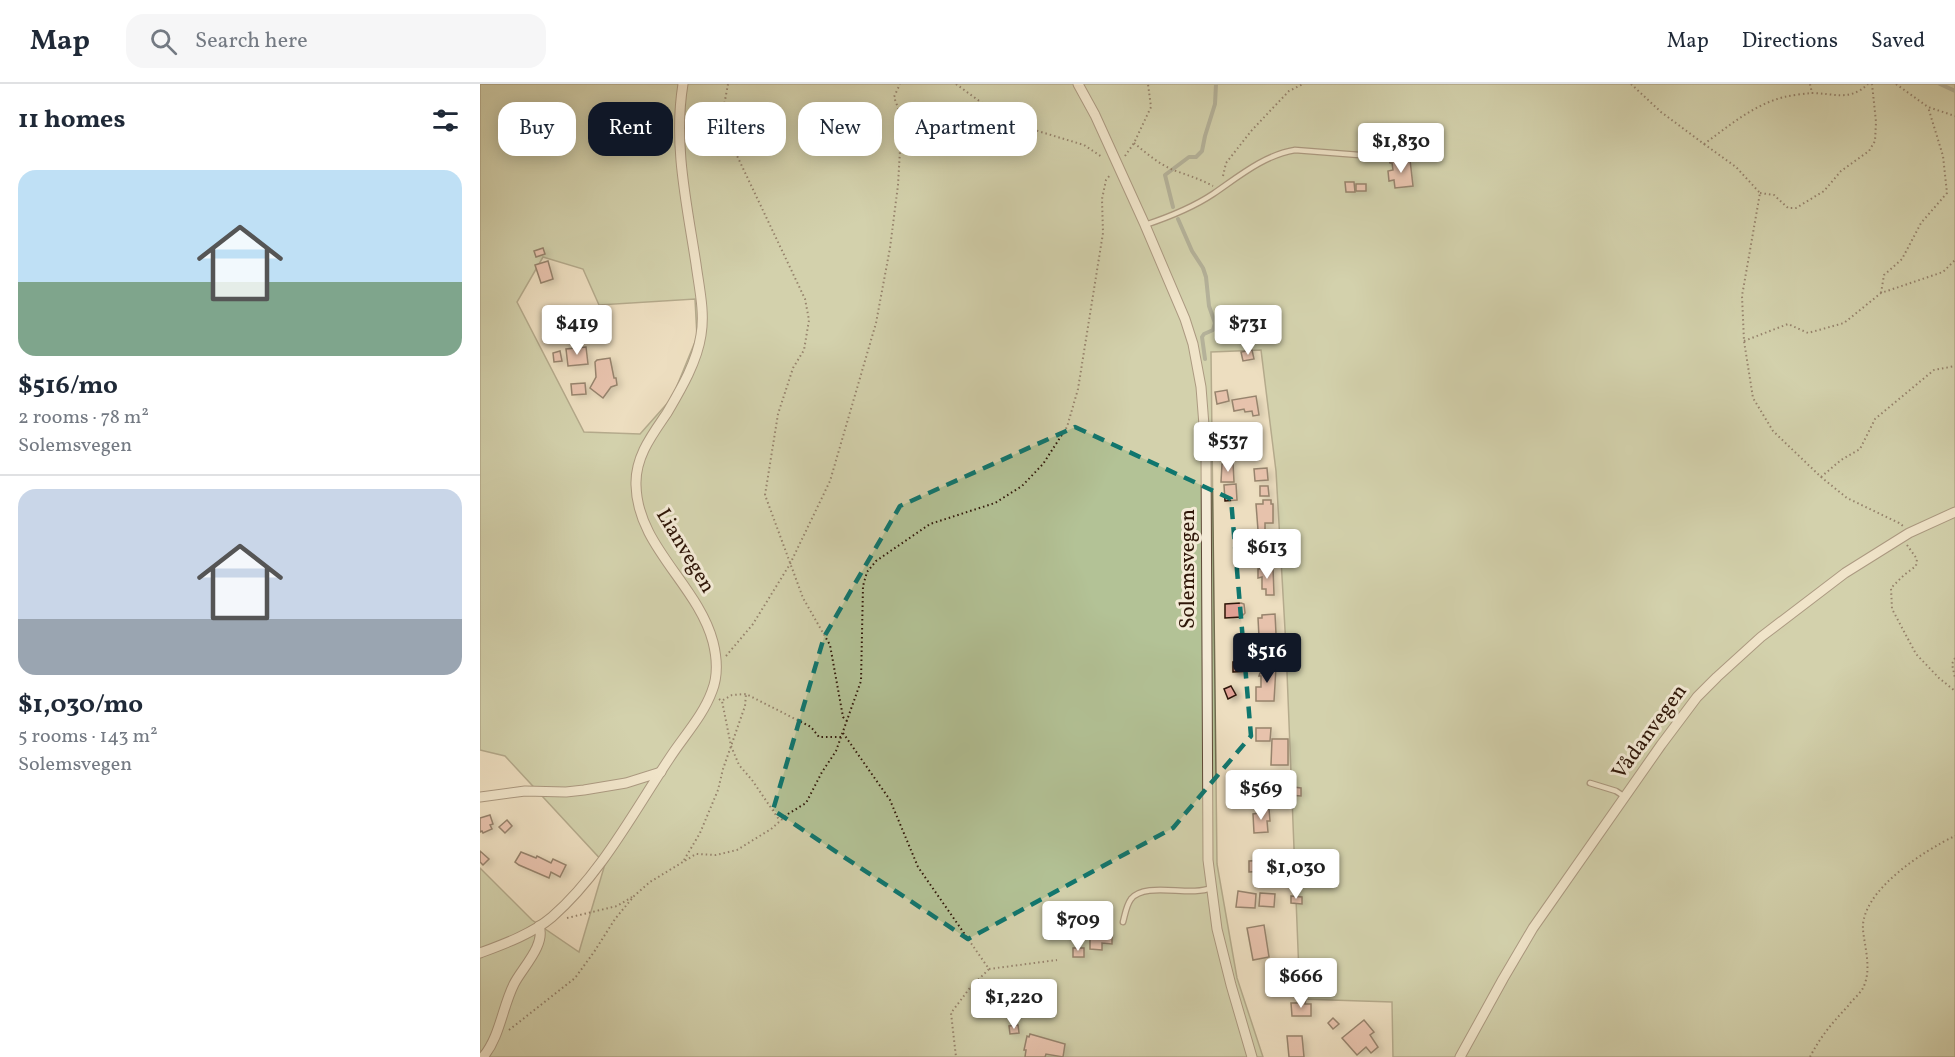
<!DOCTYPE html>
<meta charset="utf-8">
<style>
:root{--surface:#fff;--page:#f6f6f7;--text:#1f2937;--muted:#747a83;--line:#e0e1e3;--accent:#111827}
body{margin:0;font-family:Vollkorn,serif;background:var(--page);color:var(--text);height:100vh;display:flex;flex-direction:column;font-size:22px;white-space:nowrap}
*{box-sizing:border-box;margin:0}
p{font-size:20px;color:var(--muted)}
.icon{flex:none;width:33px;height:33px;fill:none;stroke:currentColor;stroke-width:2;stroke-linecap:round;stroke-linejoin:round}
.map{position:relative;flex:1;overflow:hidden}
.details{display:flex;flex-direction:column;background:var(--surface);width:480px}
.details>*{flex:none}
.hud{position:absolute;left:18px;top:18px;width:570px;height:54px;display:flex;gap:12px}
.price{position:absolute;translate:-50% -51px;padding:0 14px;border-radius:6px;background:#fff;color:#222;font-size:20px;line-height:39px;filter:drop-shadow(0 2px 3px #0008)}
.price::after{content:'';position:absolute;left:50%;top:36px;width:18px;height:14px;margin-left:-9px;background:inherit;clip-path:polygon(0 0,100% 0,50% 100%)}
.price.selected{background:var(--accent);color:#fff}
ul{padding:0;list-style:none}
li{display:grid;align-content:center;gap:12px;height:318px;padding:0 18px}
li+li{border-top:2px solid var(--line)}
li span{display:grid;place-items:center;height:186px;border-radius:18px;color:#555}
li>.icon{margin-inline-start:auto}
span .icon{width:108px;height:108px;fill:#fffc;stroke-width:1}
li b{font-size:26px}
h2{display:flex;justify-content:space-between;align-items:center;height:72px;padding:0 18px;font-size:26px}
.pill{padding:0 21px;border-radius:18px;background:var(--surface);box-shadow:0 3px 15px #0003;font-size:21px;line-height:54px}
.pill.selected{background:var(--accent);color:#fff}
header{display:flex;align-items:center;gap:36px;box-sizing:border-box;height:84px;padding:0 30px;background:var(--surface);border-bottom:2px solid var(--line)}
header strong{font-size:28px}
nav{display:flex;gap:33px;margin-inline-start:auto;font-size:21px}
.search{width:420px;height:54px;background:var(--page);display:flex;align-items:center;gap:15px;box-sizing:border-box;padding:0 21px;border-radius:18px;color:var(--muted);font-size:22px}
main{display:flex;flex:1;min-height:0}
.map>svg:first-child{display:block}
</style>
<header>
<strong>Map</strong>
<div class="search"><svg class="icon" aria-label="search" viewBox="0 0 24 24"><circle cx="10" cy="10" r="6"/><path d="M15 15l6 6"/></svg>Search here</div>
<nav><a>Map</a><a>Directions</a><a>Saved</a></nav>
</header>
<main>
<section class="details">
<h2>11 homes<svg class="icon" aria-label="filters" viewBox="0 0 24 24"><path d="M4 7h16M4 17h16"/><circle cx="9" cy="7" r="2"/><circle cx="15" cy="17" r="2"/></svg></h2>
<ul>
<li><span style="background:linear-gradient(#bfe0f5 60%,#7fa58c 0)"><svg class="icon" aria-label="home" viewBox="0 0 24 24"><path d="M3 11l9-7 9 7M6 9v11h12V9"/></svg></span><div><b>$516/mo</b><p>2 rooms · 78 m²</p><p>Solemsvegen</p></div></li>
<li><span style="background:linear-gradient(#c9d6e8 70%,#9aa5b1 0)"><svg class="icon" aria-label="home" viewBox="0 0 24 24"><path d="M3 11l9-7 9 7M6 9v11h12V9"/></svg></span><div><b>$1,030/mo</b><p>5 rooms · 143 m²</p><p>Solemsvegen</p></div></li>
</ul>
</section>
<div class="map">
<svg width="1475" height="973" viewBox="0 0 1475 973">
<defs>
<filter id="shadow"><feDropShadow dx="4.5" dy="2.5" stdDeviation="3" flood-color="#0004"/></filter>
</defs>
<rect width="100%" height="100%" fill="#eddec0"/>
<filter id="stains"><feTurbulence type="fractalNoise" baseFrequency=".00333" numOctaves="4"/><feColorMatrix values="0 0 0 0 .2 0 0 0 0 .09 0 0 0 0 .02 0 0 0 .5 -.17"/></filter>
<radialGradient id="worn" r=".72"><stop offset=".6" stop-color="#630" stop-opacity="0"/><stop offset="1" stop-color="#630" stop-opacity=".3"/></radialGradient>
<path fill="#b3c296" stroke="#716c4f" stroke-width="1.5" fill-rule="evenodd" d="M0,0H1475V973H913L912,918L820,915L806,563L796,387L781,266L731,268L737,780L757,894L783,973H0V784L52,836L99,868L125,780L25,672L0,666ZM63,173L103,185L119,221L215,215L217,253L192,314L160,350L104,348L37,218Z"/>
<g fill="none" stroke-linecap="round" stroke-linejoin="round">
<g stroke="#6f7a6a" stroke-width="4">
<polyline points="1460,0 1475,7"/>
<polyline points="693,123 685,91 709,73 716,73 722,67 725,52 735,20 736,0"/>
<polyline points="698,135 712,167 723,184 726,193 729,222 735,239 733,246 724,250 722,253 725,275"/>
</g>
</g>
<g fill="#e0a094" stroke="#2f1608" stroke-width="1.5" filter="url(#shadow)">
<polygon points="919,75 919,77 930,76 933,102 915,104 914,96 909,97 908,87 913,86 912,79 910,79 909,76"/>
<polygon points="865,98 874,98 875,108 866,108"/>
<rect x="876" y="100" width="10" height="7"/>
<polygon points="63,164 65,170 56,173 54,167"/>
<polygon points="68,177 73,195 61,199 55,181"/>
<polygon points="106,263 108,280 88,282 86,265"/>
<polygon points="772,266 774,275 763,277 761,268"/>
<polygon points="80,267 82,277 74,278 73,269"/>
<polygon points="130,274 134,294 136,294 137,301 131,303 123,314 110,304 116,293 115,278 117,276"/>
<polygon points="105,299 106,310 92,311 91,300"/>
<polygon points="747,306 749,317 737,320 735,308"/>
<polygon points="776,312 779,331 773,332 772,327 765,328 764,325 754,327 752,316"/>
<polygon points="757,343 778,343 778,365 765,365 765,355 757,355"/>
<polygon points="753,379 754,398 741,398 742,380"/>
<polygon points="787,384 788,396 775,397 774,385"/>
<polygon points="756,400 757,416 745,417 744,401"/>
<polygon points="780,402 788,402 789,412 780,412"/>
<polygon points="783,416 791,416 791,420 793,420 793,439 785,439 785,446 778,446 776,420 783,420"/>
<polygon points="793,484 794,511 786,511 786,505 782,505 782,493 778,494 778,485"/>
<polygon points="761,519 764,520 765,529 761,533 745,534 745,520"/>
<polygon points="795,530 796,550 792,550 792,552 779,553 778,534 782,534 782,531"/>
<polygon points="792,554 799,554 800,564 793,565"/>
<polygon points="770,577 770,587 753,588 753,578"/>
<polygon points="787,580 794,581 796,583 794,617 776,617 776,603 781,603 781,592 779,592 780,589 782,589 782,583 787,583"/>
<polygon points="751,602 756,611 748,615 744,605"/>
<polygon points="776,644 791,644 790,657 776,657"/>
<polygon points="792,655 808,655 808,681 791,681"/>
<polygon points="813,703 821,704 821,712 809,711 810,706 813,706"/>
<polygon points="779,725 789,725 790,737 787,737 788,748 774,749 773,730 779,729"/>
<polygon points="10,731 13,740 10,741 12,745 3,749 2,747 0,748 0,734"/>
<polygon points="27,736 32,742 25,749 19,743"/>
<polygon points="0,767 9,775 3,781 0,778"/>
<polygon points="41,768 56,774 57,772 71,779 73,775 86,781 80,793 71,788 69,794 39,781 35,778"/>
<polygon points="789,776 789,787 769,788 769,777"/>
<polygon points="758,807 776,810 775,824 756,823"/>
<polygon points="780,809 795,810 794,823 779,822"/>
<polygon points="811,812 822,813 822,820 811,819"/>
<polygon points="784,841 789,873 773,876 767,844"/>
<polygon points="615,842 622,842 622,847 632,847 632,860 622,859 622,866 610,865 610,852 615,852"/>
<rect x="593" y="864" width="11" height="9"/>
<polygon points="818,915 826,915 825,920 831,920 831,932 812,932 811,919 818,919"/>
<polygon points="853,934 859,940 853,945 848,939"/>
<polygon points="884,936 894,948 890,951 898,963 891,969 886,963 877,971 862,954"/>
<polygon points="538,941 539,949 530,950 529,942"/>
<polygon points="550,950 585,960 583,973 566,970 565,973 545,973 546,966 544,966 547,952 549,953"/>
<polygon points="807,952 822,952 824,973 809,973"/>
</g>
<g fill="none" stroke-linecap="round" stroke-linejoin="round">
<g stroke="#5e4836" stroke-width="7">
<g id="lane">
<path d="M665,141C689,133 712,124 733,110C758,93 784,71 815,66L892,72"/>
<polyline points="1110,699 1136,707 1145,713"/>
<path d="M643,838C645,831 646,822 651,815C665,797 710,813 731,804"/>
</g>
</g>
<g stroke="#5e4836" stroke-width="11">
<g id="street">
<polyline points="598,0 615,31 665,141 705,235 713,260 721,303 726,367 728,776 737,845 751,901 772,973"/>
<polyline points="0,713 45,707 86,708 104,706 146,699 181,688"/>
<path d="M0,869C24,860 52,850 72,833C121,790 153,729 189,675C203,653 223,632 232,607C238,592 237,574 233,558C218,501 157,462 156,401C155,373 172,351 187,329C201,305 217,278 221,251C225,228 219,203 216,180C207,121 193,60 203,0"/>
<path d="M3,973C20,953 22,924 34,900C42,884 66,861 59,842"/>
<polyline points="980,973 1023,895 1053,844 1181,661 1217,613 1237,593 1281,553 1365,489 1429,449 1475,428"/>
</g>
</g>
<g stroke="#2f1608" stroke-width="2" stroke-dasharray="1.5 3" stroke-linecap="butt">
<polyline points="248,0 241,38 325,215 329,236 324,266 313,284 298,330 285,411 323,514 350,561 363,633 367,637"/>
<polyline points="476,0 528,38 604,61 622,73"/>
<path d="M1151,0L1181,28L1224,60C1249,42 1273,21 1304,13C1312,11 1323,10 1331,9C1354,9 1369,18 1388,0"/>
<polyline points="1330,0 1332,9"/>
<polyline points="1416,0 1448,23 1475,32"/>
<path d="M654,59C666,69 679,80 693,86C707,91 720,95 733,102"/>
<polyline points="1224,60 1256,83 1280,109 1262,212 1264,257 1273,314 1293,347 1341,393 1367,414 1419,439 1423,442"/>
<polyline points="645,72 654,59 671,23 668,0"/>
<polyline points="743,92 746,79 772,46 809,7 823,0"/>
<polyline points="1280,109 1294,111 1308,124 1316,124 1344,107 1361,87 1389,67 1395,57 1396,38 1392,0"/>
<polyline points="1401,209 1404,191 1422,175 1441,139 1467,109 1463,72 1448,23"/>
<polyline points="1264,257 1308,240 1328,249 1364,239 1401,209 1463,188 1475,176"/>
<polyline points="1341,393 1361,376 1380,365 1395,335 1454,286 1475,282"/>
<polyline points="1427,461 1437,475 1436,482 1424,491 1411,504 1412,525 1436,570 1459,594 1475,607"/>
<polyline points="246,572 273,540 310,480 350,397 396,239 410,164 418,101 420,66 421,32 414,13 420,0"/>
<polyline points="1475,574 1472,580 1475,594"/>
<polyline points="239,615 242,617 251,662 259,681 272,696 300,737"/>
<polyline points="243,616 252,611 266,610 331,643 339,653 361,653"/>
<polyline points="363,649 410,716 438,783 509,885 489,905 471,929 476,973"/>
<polyline points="204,776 220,749 238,706 243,685 265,622 266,610"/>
<polyline points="87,834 137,822 152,813"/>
<polyline points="509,885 577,876"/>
<polyline points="29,946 95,894 114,868 135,835 154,812 170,798 216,770 236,771 257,766 291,745 308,730 326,719 342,688 356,667 381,597 383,502 387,488 396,477 450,440 515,419 542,402 563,380 587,343 598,305 623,149 622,115 626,96 631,90"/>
<path d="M1330,973C1340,953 1353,938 1368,922C1372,916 1380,910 1383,904C1392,886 1385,865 1383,846C1380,807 1445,766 1475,752"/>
</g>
<use href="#lane" stroke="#f3ead6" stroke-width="4.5"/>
<use href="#street" stroke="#f3ead6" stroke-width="9"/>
</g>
<path d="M0 0H1475V973H0ZM595,343L751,415L771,652L693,744L488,855L293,726L344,553L420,422Z" fill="#eddec0" fill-opacity=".55" fill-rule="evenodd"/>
<path fill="none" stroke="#0f766e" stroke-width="4.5" stroke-dasharray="12 8" stroke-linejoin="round" d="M595,343L751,415L771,652L693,744L488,855L293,726L344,553L420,422Z"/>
<g text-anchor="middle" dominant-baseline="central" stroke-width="6" stroke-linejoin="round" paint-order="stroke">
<g font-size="21" fill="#2f1608" stroke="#f3ead6">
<text transform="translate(205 467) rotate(59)">Lianvegen</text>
<text transform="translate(708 485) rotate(-90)">Solemsvegen</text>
<text transform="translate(1170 648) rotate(-54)">Vådanvegen</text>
</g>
</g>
<rect width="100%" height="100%" filter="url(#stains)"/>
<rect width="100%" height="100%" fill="url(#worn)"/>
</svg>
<b class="price" style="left:921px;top:90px">$1,830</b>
<b class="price" style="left:97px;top:272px">$419</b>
<b class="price" style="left:768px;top:272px">$731</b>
<b class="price" style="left:748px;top:389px">$537</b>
<b class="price" style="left:787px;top:496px">$613</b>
<b class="price selected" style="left:787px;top:600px">$516</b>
<b class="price" style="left:781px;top:737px">$569</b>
<b class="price" style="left:816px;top:816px">$1,030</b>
<b class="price" style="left:598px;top:868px">$709</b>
<b class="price" style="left:821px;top:925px">$666</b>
<b class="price" style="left:534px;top:946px">$1,220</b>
<div class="hud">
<a class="pill">Buy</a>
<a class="pill selected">Rent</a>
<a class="pill">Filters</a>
<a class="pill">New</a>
<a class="pill">Apartment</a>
</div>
</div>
</main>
